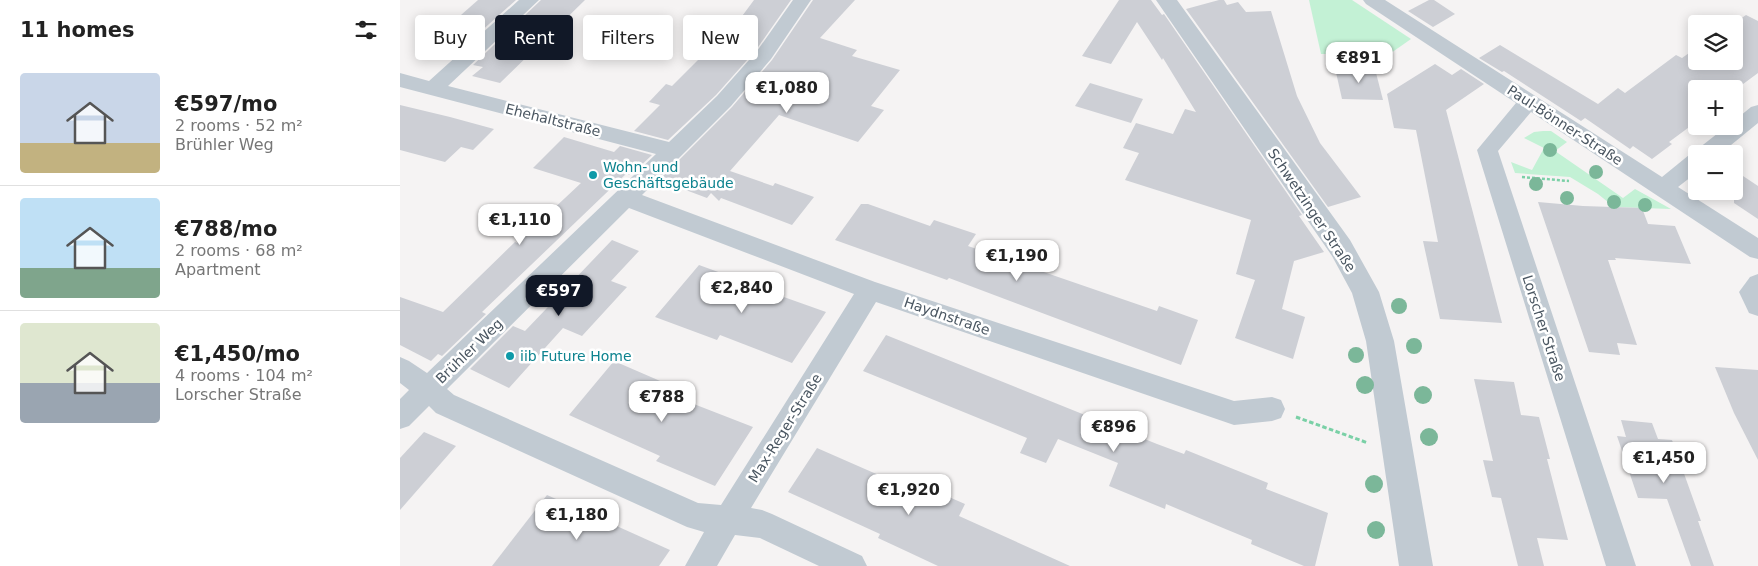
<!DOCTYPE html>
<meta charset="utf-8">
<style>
:root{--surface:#fff;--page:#f2f2f2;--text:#222;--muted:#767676;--line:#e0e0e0;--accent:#111827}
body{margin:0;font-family:"DejaVu Sans",sans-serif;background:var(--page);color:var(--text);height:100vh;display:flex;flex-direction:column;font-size:19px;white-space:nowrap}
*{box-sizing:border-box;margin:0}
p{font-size:16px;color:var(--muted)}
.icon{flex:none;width:28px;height:28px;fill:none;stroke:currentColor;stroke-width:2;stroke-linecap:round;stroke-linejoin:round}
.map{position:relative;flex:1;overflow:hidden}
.details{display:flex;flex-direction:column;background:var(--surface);width:400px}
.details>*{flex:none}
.hud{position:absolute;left:15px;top:15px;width:475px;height:45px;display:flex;gap:10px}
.buttons{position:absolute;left:1288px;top:15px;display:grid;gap:10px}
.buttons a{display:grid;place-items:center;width:55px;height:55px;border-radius:5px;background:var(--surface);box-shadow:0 2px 12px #0003;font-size:25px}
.price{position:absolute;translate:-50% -42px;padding:0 11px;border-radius:10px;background:#fff;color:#222;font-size:16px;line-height:32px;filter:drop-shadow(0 1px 2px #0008)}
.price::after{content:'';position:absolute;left:50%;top:30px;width:15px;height:11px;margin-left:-8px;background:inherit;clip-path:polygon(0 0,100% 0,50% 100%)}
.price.current{background:var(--accent);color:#fff}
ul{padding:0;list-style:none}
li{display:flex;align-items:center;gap:15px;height:125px;padding:0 20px}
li+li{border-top:1px solid var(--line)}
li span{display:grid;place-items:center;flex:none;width:140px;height:100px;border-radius:5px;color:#555}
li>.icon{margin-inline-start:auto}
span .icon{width:60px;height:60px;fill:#fffc;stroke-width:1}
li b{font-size:21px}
h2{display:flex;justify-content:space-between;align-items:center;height:60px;padding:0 20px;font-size:21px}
.tag{padding:0 18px;border-radius:5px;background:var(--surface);box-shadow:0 2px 12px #0003;font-size:18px;line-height:45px}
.tag.current{background:var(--accent);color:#fff}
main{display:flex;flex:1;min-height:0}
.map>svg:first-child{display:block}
</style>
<main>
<section class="details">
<h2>11 homes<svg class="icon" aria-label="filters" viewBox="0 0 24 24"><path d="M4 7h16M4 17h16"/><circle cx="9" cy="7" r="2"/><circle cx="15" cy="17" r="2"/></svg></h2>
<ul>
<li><span style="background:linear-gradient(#c9d6e8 70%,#c2b280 0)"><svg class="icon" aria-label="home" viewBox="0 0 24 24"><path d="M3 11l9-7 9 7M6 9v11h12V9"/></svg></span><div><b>€597/mo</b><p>2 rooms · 52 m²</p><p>Brühler Weg</p></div></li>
<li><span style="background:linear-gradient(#bfe0f5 70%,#7fa58c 0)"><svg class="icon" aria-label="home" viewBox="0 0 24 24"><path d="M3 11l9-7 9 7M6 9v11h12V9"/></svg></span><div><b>€788/mo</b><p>2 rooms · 68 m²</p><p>Apartment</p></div></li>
<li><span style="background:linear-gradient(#dfe7d0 60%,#9aa5b1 0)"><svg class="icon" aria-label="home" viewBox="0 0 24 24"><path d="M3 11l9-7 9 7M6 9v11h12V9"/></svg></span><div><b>€1,450/mo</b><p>4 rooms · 104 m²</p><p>Lorscher Straße</p></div></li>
</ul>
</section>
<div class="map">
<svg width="1358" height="566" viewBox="0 0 1358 566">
<rect width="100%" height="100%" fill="#f5f3f3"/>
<g fill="#c3f1d5">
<polygon points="909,0 952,0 1011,39 991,53 921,54"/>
<polygon points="1143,131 1151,131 1167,142 1155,151 1223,198 1235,189 1271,209 1214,207 1198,194 1170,177 1115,173 1111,162 1132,170 1144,148 1124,138 1134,132"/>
</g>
<g fill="#cdcfd5">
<polygon points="78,0 116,0 50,59 19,52"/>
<polygon points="141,0 185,0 100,83 72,76 83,67 73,65"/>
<polygon points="354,0 391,0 356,50 316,95 268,140 234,131 260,105 249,102 266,84 272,86 301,57 311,58"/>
<polygon points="413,0 455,0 420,38 457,50 452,56 500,70 471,106 484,110 458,142 379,115 330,171 373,186 375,183 414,197 392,225 321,198 319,201 311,193 307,198 259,180 332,107 372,60"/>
<polygon points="719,0 751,0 762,15 764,14 902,215 899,216 924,252 894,261 882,309 905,317 893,359 835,338 855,280 836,274 851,220 725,180 739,153 723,148 736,123 773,134 785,109 796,112 763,58 762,60 737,22 711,64 682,56"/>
<polygon points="819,0 824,0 827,5 838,2 846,12 871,11 897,96 920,143 961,197 928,207 786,9"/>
<polygon points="1029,0 1034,0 1055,14 1033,27 1008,11"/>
<polygon points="1346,15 1358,21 1358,73 1335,90 1337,91 1334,94 1334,89 1296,89 1296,122 1269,142 1272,144 1252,159 1233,146 1230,149 1185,118 1181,121 1104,71 1102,72 1079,58 1100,45 1198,104 1218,88 1225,93 1276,55 1282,58 1296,48 1296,61 1334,61 1333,24"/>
<polygon points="1035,64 1052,75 1061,69 1084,84 1046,110 1102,323 1040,319 1023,241 1038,242 1016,130 994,128 987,94"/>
<polygon points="935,68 975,69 983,100 942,99"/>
<polygon points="690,83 743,99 731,123 675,106"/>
<polygon points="0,105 50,117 94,129 73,150 61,147 45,162 0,150"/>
<polygon points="164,137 214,152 220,146 252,155 235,171 233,170 229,175 227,173 82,312 86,314 42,356 38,354 31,361 0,345 0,297 43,312 115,242 117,243 181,183 133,168"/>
<polygon points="1334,170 1358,186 1358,219 1334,203"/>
<polygon points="1138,202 1183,206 1242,208 1248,224 1275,226 1291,264 1215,258 1216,260 1208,260 1237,345 1217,343 1220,355 1189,352"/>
<polygon points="461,204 468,204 530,226 534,220 576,234 568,246 757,311 759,306 798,320 781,365 549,278 547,280 435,240"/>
<polygon points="212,240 239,251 211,281 227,287 182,336 163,328 109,388 70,369 113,326 125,331"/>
<polygon points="299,265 357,286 356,287 426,312 392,363 320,335 317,340 255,317"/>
<polygon points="486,335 757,444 784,454 786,450 868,483 866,489 928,513 915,566 904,566 851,544 852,540 823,528 766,504 765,509 709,486 718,463 658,439 646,463 620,453 627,438 463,371"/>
<polygon points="214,361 274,387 268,394 353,427 315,486 256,461 260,456 169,415"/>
<polygon points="1315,367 1358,370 1358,460 1334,413"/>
<polygon points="1074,379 1114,382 1121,415 1139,417 1150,459 1147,459 1168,540 1137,538 1144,566 1118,566 1101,498 1092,497 1083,460 1093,461"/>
<polygon points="1221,420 1252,423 1258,439 1272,440 1301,521 1298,521 1314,566 1291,566 1267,499 1238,498 1217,436 1226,437"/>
<polygon points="24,432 56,446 0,510 0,458"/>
<polygon points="417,448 506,487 510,480 565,504 559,516 670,566 538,566 506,551 478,538 480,534 388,492"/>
<polygon points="147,495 190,514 270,550 259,566 92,566"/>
</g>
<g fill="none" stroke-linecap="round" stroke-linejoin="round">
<polyline stroke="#7ad0a6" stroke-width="2.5" stroke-dasharray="3 2" stroke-linecap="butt" points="1122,177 1169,181"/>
<polyline stroke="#7ad0a6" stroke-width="3" stroke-dasharray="4.5 2.5" stroke-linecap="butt" points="896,417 968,443"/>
<g fill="#c1cad2" fill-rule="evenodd">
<path d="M119,0H139L48,86L269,142L317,96L357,51L393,0H411L371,59L331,106L242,195L475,282L834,401L872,397L881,400L885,409L881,418L872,421L834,425L476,302L351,508L362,510L372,514L462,556L467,566H419L360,538L335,535L317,566H285L304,532L287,527L36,413L29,406L9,426L0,429V399L9,390L0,383V357L9,361L27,373L256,154L0,87V73L29,81ZM229,208L454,294L321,505L298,503L54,395L47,389Z"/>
<polygon points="963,0 985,0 1262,177 1289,155 1296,153 1299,148 1327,126 1334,126 1334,121 1351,107 1358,105 1358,123 1320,154 1296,154 1296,173 1278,187 1358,238 1358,259 1350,257 1131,112 1098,151 1236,566 1206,566 1077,150 1116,103 966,4"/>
<polygon points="1358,274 1358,316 1349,313 1339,292 1350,277"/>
</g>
<polygon fill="#c1cad2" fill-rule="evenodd" points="756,0 777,0 950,240 979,292 994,341 1033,566 999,566 966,341 952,293 932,256"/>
</g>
<g fill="#7bb799">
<circle cx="1150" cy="150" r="7"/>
<circle cx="1196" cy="172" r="7"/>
<circle cx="1136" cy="184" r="7"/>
<circle cx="1167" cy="198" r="7"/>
<circle cx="1214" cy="202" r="7"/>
<circle cx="1245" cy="205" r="7"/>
<circle cx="999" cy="306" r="8"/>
<circle cx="1014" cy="346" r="8"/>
<circle cx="956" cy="355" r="8"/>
<circle cx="965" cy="385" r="9"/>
<circle cx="1023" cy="395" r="9"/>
<circle cx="1029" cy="437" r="9"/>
<circle cx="974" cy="484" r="9"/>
<circle cx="976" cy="530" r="9"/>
</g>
<g fill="#0f9aa8" stroke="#fff" stroke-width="2">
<circle cx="193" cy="175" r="5"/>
<circle cx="110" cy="356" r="5"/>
</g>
<g text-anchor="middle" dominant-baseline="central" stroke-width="5" stroke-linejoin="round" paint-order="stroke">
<g font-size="14" fill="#4a5661" stroke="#fff">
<text transform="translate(153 120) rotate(14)">Ehehaltstraße</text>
<text transform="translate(1165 125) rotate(33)">Paul-Bönner-Straße</text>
<text transform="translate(912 210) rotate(56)">Schwetzinger Straße</text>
<text transform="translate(547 316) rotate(19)">Haydnstraße</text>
<text transform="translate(1144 328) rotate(72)">Lorscher Straße</text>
<text transform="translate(69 351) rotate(-44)">Brühler Weg</text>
<text transform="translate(385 428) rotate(-58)">Max-Reger-Straße</text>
</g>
<g font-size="14" fill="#0d838f" stroke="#fff" text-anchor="start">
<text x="203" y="167">Wohn- und<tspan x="203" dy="16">Geschäftsgebäude</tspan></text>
<text x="120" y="356">iib Future Home</text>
</g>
</g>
</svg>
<div class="buttons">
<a><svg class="icon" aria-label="layers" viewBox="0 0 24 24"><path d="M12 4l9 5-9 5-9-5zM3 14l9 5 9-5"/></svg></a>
<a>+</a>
<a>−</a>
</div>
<b class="price" style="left:959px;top:84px">€891</b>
<b class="price" style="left:387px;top:114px">€1,080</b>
<b class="price" style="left:120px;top:246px">€1,110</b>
<b class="price" style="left:617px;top:282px">€1,190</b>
<b class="price" style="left:342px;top:314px">€2,840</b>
<b class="price current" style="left:159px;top:317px">€597</b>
<b class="price" style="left:262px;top:423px">€788</b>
<b class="price" style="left:714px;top:453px">€896</b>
<b class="price" style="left:1264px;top:484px">€1,450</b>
<b class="price" style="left:509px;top:516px">€1,920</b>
<b class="price" style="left:177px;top:541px">€1,180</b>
<div class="hud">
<a class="tag">Buy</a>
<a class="tag current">Rent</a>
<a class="tag">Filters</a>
<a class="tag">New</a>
</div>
</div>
</main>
